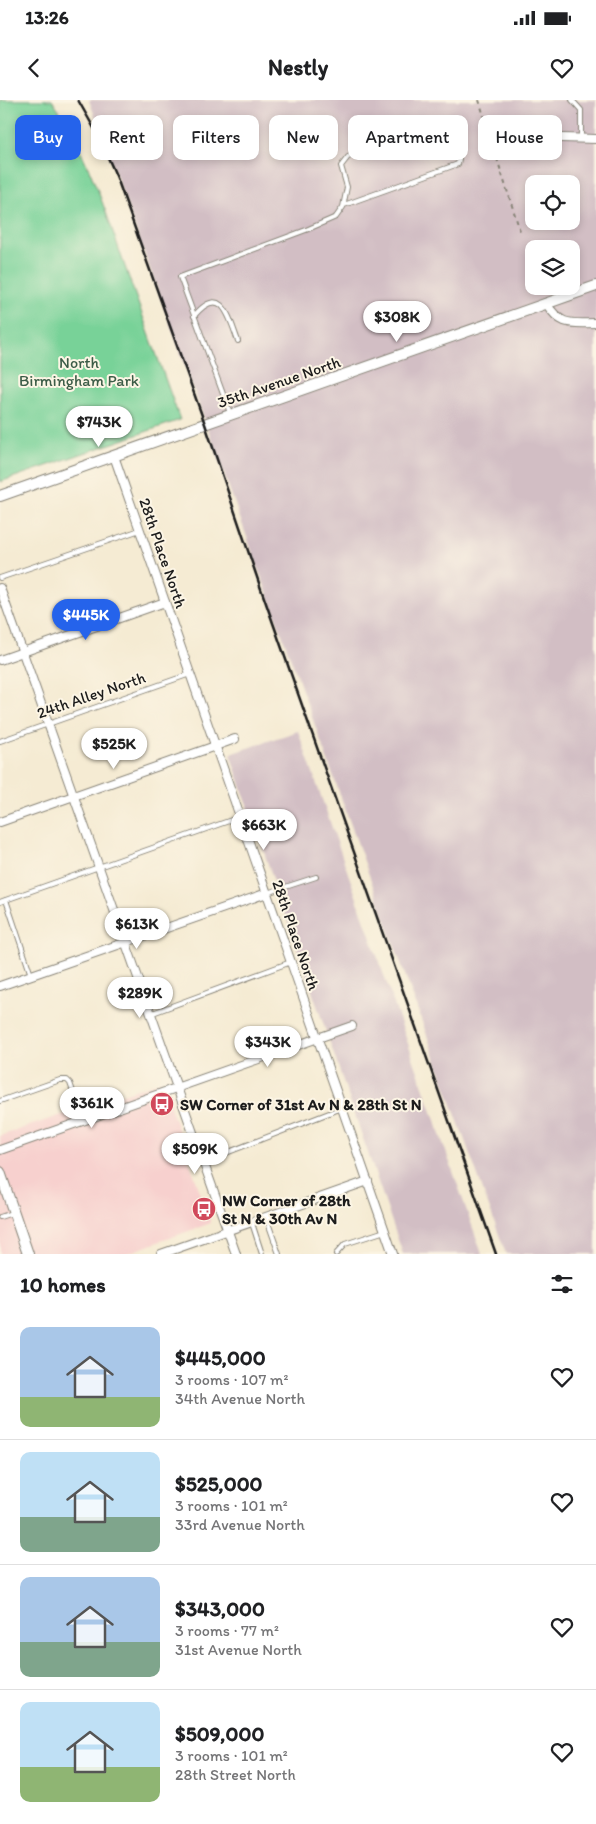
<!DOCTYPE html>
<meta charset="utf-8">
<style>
:root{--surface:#fff;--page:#f6f6f6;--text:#202124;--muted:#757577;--line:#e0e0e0;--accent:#2563eb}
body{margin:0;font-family:Itim,sans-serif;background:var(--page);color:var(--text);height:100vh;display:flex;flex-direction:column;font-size:19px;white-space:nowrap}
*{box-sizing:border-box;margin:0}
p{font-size:16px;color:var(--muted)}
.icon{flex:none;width:28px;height:28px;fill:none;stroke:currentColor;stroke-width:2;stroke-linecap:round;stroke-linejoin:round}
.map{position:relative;height:1154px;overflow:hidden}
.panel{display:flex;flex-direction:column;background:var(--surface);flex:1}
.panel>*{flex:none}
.top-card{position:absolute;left:15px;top:15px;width:566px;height:45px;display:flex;gap:10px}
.controls{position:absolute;left:525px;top:75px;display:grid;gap:10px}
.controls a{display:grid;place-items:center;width:55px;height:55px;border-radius:10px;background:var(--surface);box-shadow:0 2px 8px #0003;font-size:25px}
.price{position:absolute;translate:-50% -42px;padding:0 11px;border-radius:18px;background:#fff;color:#222;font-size:16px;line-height:32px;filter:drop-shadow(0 1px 2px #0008)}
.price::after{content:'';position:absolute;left:50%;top:30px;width:15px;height:11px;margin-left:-8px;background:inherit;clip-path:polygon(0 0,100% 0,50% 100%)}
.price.current{background:var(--accent);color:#fff}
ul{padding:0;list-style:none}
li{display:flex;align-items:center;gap:15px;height:125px;padding:0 20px}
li+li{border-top:1px solid var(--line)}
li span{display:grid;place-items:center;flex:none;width:140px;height:100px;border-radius:10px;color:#555}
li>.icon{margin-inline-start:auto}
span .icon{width:60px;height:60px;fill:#fffc;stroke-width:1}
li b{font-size:21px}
h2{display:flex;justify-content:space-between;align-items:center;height:60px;padding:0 20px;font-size:21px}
.pill{padding:0 18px;border-radius:10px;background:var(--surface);box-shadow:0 2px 8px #0003;font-size:18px;line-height:45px}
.pill.current{background:var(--accent);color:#fff}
.status{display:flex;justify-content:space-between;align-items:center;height:35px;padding:0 25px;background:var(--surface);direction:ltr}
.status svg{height:14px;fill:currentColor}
header{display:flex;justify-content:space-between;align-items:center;height:65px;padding:0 20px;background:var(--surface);font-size:22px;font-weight:700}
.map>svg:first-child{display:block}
</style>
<div class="status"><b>13:26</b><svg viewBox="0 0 49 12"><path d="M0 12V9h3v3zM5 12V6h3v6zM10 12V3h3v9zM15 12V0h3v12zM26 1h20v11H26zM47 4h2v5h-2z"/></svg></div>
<header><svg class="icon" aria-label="back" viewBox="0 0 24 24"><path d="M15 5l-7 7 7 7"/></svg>Nestly<svg class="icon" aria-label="heart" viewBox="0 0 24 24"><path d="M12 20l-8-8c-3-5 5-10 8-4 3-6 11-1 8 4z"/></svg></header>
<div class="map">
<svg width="596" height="1154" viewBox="0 0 596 1154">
<rect width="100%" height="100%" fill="#fcf5e5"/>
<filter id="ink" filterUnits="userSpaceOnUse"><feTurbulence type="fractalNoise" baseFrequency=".02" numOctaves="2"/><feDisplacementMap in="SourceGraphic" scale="10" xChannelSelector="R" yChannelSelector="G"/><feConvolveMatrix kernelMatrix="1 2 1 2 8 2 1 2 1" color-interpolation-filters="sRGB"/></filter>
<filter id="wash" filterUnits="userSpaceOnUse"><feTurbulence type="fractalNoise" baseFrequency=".0096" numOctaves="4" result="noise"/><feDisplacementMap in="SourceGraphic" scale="20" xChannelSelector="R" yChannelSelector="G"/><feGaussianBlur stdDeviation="1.12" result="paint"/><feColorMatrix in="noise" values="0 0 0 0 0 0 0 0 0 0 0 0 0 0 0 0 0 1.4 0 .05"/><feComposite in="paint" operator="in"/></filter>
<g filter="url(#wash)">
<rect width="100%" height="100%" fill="#f5ebd3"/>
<polygon fill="#f7d0ce" points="161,981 211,1123 125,1154 0,1154 0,1036"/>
<g fill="#d2bec4" fill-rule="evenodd">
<path d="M89,0H596V1154H506ZM534,84H571V121H534ZM534,149H571V186H534Z"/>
<polygon points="298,631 482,1154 403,1154 230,654"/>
</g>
<path fill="#78d298" stroke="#4a775a" d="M0,0H52C85,50 104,105 123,161C142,214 161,267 180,320L0,382Z"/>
</g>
<g filter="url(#ink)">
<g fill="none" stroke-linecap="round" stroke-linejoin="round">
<g stroke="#888478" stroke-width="6">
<g id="service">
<polyline points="572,0 581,10 581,39"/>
<path d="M194,216C222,183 229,217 238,241"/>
<polyline points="230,313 180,177 306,130 336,117 343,107 347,87 341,66 348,57 430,27 442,25 450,30 459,59 458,64 344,105"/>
<polyline points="0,478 140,430"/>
<polyline points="0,641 190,574"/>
<polyline points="267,793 316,777"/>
<polyline points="6,800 31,875"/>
<polyline points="0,802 240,717"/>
<polyline points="150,914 291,862"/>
<polyline points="0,1001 60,980 67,980 70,983 83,1020"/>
<polyline points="203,1062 342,1008"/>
<polyline points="0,1117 12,1113"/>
<polyline points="266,1117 279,1154"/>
<polyline points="252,1123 262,1154"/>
<polyline points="336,1154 345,1144 385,1131"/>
</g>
</g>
<g stroke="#888478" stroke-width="10">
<g id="minor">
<polyline points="490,36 596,39"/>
<path d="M546,203C561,227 571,223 596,223"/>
<polyline points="114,356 393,1154"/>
<polyline points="0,488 236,1154"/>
<polyline points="0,560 165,502"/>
<polyline points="0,722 235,639"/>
<polyline points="0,886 267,793"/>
<polyline points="0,1050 352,926"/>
<polyline points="161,1154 368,1081"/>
</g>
</g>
<g stroke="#888478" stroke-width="12">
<g id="tertiary">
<polyline points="0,396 596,186"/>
<polyline points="0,1072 28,1154"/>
</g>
</g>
<g stroke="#888478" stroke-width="2" stroke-dasharray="4 4" stroke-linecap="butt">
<polyline points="479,0 488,29"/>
<polyline points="492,43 521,134"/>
</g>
<use href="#service" stroke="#fff" stroke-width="4"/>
<use href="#minor" stroke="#fff" stroke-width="8"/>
<use href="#tertiary" stroke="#fff" stroke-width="10"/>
<polyline stroke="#1c1c1c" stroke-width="2.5" points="78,0 99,37 117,78 205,324 261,489 496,1154"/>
</g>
</g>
<defs>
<g id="bus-disc" transform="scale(1.25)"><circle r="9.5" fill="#d1495b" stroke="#fcf5e5"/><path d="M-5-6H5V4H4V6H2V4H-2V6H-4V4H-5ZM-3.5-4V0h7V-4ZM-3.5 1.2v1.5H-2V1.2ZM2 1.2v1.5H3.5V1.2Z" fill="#fff"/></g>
</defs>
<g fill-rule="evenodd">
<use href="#bus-disc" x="162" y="1004"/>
<use href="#bus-disc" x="204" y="1109"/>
</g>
<g text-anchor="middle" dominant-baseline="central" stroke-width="4" stroke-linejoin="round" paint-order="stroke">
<g font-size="16" fill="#3c5c47" stroke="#fcf5e5">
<text x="79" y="262">North<tspan x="79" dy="18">Birmingham Park</tspan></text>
</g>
<g font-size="16" fill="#1c1c1c" stroke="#fcf5e5">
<text transform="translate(279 282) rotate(-19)">35th Avenue North</text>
<text transform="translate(163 453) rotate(71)">28th Place North</text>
<text transform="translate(91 595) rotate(-19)">24th Alley North</text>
<text transform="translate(296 835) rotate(71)">28th Place North</text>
</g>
<g font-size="16" font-weight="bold" fill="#1c1c1c" stroke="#fcf5e5" text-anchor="start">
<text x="180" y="1004">SW Corner of 31st Av N &amp; 28th St N</text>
<text x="222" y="1100">NW Corner of 28th<tspan x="222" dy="18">St N &amp; 30th Av N</tspan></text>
</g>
</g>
</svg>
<div class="controls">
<a><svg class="icon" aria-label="locate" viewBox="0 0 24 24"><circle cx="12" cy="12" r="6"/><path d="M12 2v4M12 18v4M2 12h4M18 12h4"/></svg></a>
<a><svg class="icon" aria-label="layers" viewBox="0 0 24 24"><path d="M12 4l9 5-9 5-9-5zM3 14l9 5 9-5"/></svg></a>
</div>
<b class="price" style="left:397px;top:243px">$308K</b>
<b class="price" style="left:99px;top:348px">$743K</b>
<b class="price current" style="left:86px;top:541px">$445K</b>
<b class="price" style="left:114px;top:670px">$525K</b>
<b class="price" style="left:264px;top:751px">$663K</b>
<b class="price" style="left:137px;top:850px">$613K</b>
<b class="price" style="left:140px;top:919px">$289K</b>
<b class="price" style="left:268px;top:968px">$343K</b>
<b class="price" style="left:92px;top:1029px">$361K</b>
<b class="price" style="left:195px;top:1075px">$509K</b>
<div class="top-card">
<a class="pill current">Buy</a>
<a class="pill">Rent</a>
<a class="pill">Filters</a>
<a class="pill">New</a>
<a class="pill">Apartment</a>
<a class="pill">House</a>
</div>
</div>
<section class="panel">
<h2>10 homes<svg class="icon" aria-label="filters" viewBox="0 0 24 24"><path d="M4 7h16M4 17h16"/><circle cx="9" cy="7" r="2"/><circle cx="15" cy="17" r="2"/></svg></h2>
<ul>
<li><span style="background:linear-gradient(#a9c7e8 70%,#8fb573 0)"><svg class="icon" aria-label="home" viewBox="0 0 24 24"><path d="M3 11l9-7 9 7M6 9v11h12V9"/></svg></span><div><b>$445,000</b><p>3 rooms · 107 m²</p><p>34th Avenue North</p></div><svg class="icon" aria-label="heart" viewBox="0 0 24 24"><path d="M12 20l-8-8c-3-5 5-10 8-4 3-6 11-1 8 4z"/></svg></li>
<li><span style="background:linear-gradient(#bfe0f5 65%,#7fa58c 0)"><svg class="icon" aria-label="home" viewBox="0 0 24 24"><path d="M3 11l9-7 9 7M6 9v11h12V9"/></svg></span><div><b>$525,000</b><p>3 rooms · 101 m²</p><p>33rd Avenue North</p></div><svg class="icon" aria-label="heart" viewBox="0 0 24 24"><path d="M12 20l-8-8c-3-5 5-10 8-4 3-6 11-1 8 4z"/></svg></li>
<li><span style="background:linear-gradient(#a9c7e8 65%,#7fa58c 0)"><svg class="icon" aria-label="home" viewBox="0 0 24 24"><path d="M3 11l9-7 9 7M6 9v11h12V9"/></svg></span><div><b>$343,000</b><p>3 rooms · 77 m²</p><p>31st Avenue North</p></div><svg class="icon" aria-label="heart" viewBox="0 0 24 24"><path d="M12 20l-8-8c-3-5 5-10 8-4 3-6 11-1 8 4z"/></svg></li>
<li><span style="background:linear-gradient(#bfe0f5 65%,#8fb573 0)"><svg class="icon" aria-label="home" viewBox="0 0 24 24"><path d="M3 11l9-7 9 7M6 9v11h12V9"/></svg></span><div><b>$509,000</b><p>3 rooms · 101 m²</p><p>28th Street North</p></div><svg class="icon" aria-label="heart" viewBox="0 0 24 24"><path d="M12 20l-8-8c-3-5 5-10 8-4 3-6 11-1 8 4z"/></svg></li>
</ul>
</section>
